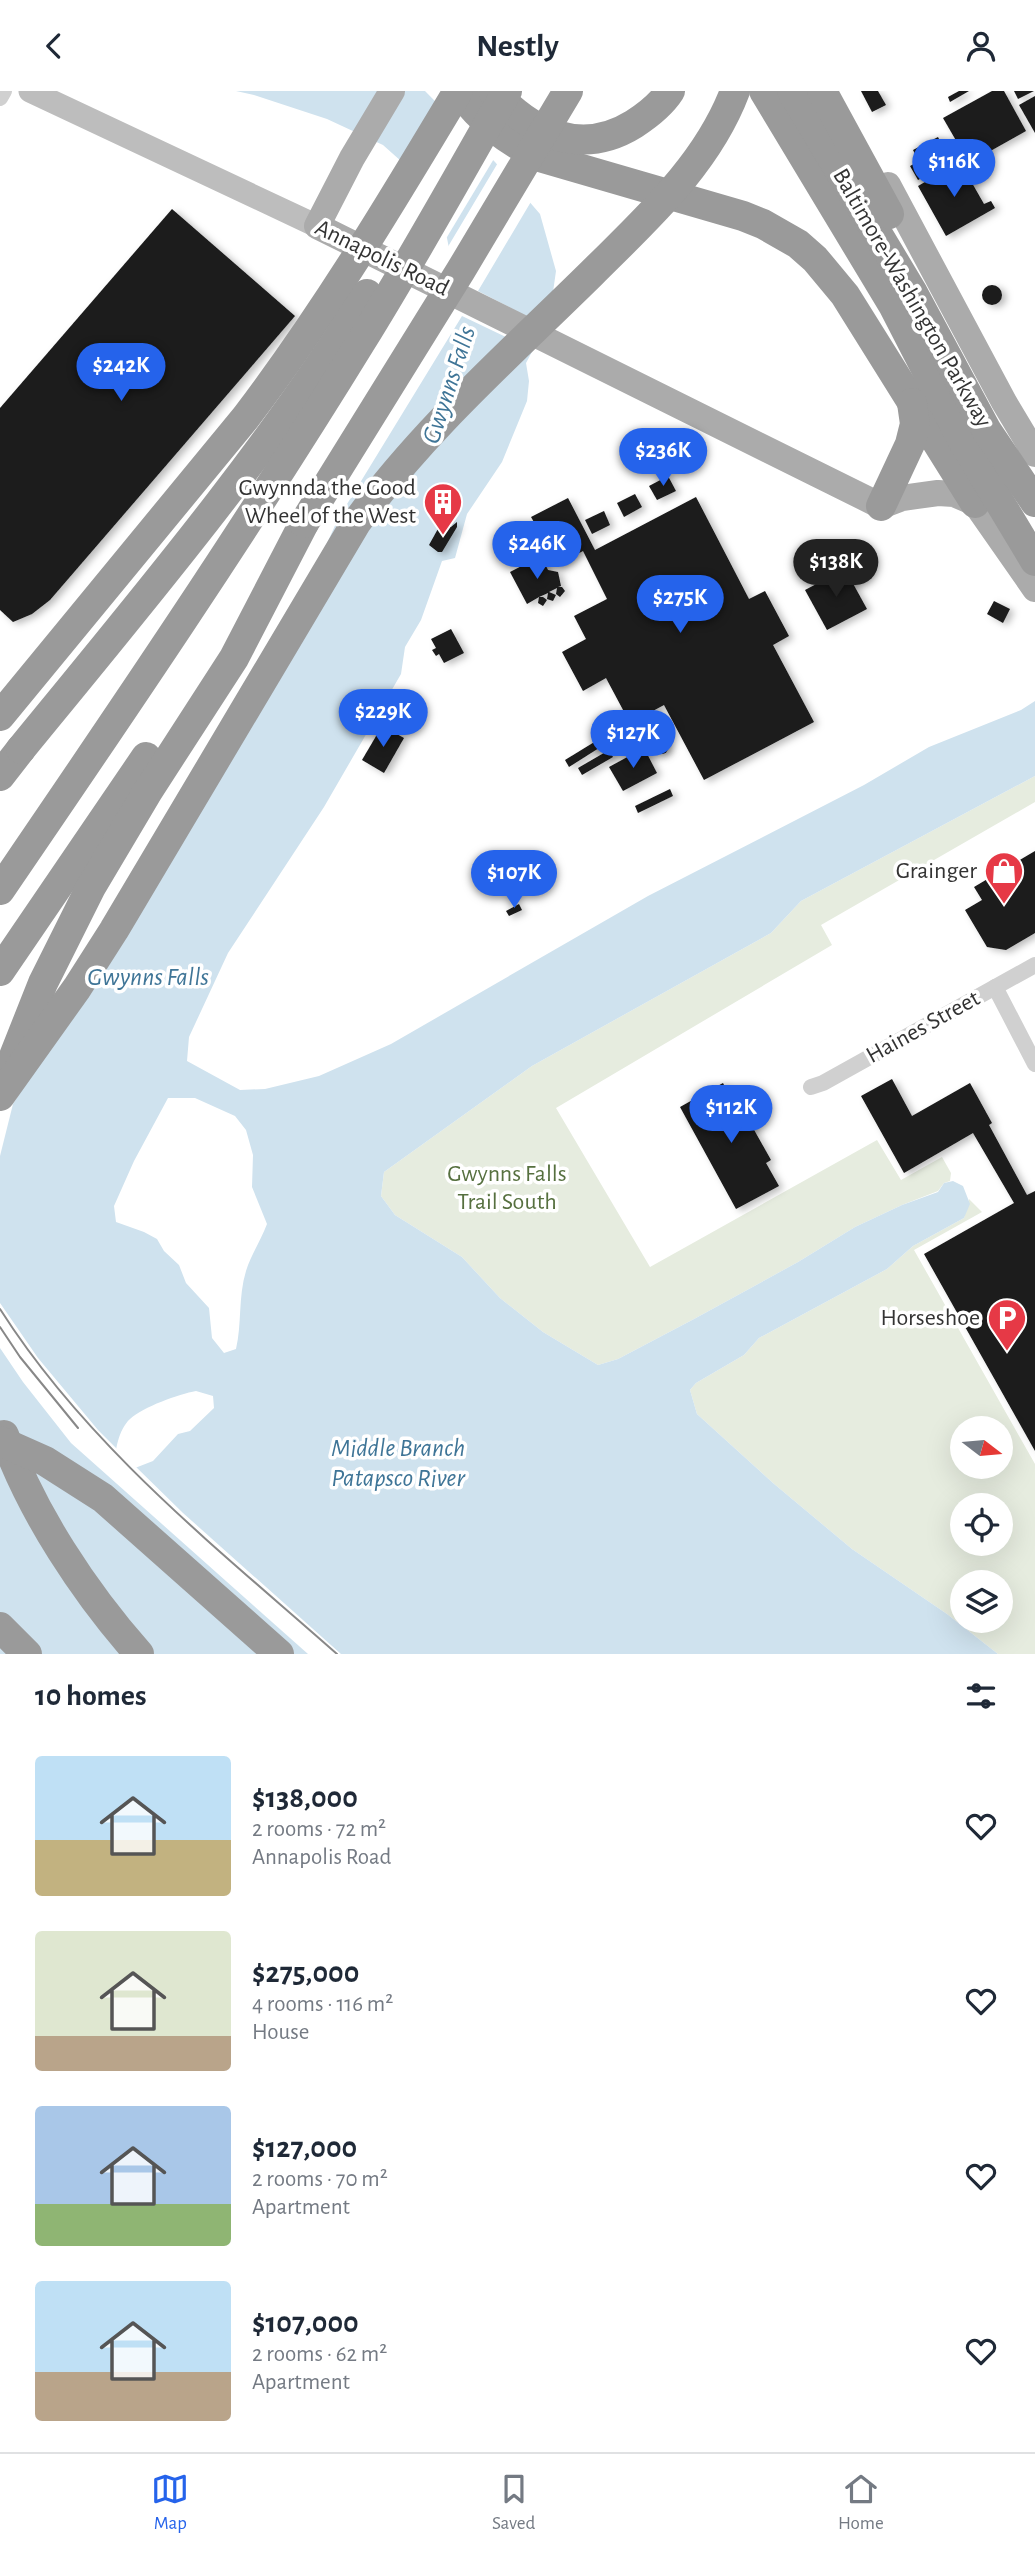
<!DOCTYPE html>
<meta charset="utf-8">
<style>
:root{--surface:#fff;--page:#f2f2f3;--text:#1f2937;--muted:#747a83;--line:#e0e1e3;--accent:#2563eb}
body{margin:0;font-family:"Alegreya Sans",sans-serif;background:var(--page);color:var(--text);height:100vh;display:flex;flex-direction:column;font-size:26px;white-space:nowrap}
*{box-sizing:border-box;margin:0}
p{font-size:23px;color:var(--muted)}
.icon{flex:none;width:38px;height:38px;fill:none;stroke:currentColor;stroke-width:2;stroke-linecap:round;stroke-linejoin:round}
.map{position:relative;height:1563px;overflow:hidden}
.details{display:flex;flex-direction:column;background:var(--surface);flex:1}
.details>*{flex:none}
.needle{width:46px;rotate:106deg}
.fabs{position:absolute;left:950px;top:1325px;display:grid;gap:14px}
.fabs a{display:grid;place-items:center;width:63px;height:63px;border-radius:50%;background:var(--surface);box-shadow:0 7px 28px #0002;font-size:35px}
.price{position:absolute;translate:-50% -60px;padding:0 16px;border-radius:24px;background:var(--accent);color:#fff;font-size:23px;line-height:46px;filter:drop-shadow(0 2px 4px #0008)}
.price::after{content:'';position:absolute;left:50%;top:42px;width:21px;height:16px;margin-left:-10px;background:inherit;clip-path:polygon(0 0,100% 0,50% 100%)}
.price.on{background:#222;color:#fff}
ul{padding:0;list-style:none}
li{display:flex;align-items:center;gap:21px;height:175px;padding:0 35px}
li span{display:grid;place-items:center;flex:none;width:196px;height:140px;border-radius:7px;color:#555}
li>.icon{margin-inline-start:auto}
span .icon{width:84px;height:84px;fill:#fffc;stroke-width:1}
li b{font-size:30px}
h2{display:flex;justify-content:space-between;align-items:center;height:84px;padding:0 35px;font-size:30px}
header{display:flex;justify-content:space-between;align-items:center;height:91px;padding:0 35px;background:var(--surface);font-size:32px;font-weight:700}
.menu{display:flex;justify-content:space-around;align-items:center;height:98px;border-top:2px solid var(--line);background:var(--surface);font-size:19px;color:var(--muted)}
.menu a{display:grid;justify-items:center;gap:4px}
.menu .on{color:var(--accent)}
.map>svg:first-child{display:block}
</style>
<header><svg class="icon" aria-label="back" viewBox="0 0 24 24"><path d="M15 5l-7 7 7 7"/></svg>Nestly<svg class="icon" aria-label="person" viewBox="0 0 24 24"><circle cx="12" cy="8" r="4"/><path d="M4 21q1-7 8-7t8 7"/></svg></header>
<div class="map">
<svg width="1035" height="1563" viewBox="0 0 1035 1563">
<defs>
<filter id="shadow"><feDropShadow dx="4.5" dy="2.5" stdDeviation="3.5" flood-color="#0004"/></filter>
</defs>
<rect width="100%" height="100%" fill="#fff"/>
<g fill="#e6ecdf" fill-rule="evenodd">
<polygon points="1035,685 1035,711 821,834 832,854 556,1017 650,1176 877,1049 901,1089 942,1066 951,1082 950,1090 944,1092 938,1100 902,1114 855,1136 798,1171 694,1228 618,1268 598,1274 543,1241 500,1207 462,1166 395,1124 381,1105 384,1081 532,975 771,842 801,810"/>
<path d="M969,1108L982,1121L914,1159L1035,1373V1563H998L947,1523L852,1458L773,1392L697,1323L690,1299L696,1292L744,1264L759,1247L887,1178L913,1155L964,1127ZM962,1337H1001V1376H962ZM962,1414H1001V1452H962ZM962,1491H1001V1530H962Z"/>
</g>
<path fill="#cfe2ee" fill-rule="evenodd" d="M236,0H425L495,71L540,123L556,180L549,229L526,272L529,290L527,310L502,371L467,423L455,467L442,470L421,529L405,556L401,583L324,716L228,862L189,946L187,970L240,999L265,998L319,985L391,953L648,805L864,694L929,656L1021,619L1035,610V685L801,810L771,842L532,975L384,1081L381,1105L395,1124L462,1166L500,1207L543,1241L598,1274L618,1268L694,1228L798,1171L855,1136L902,1114L938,1101L944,1092L953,1090L963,1095L970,1113L964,1127L913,1155L887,1178L759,1247L744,1264L696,1292L690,1299L697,1323L773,1392L852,1458L947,1523L998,1563H0V992L53,916L298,516L338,428L408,296L453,178L447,147L411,79L383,54L327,28L254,4ZM168,1007H195L235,1025L246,1039L253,1064L252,1096L267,1133C261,1149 251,1164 246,1180C238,1206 242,1233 236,1258L224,1262L212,1247L209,1217L186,1192L179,1174L164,1160L157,1148L144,1141L116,1131L114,1115L134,1070ZM196,1300L213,1305L214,1317L190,1340L178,1343L153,1370L135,1377L115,1381C114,1365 117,1340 130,1328C143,1316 179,1303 196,1300Z"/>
<g fill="#fff">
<polygon points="458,28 495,66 444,151 416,95"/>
<polygon points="499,70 532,109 478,200 534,229 552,230 536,261 529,258 387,405 13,1013 0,1065 0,986 53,911 321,475 512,249 462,225 322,454 405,294 449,178 446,159"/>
<polygon points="0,1212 38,1267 98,1339 119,1360 118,1377 134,1374 183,1422 341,1563 308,1563 71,1352 23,1291 0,1257"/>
</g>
<g fill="#1a1a1a" filter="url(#shadow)">
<polygon points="861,0 878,0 886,14 872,21"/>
<polygon points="959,0 969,0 950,11 948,6"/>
<polygon points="992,0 1004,0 1026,40 969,72 943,27"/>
<polygon points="1014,0 1034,0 1018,8"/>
<polygon points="1035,5 1035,42 1019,14"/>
<polygon points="938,46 941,52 936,55 939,60 944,57 952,71 918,89 910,75 931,64 928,59 916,65 913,59"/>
<polygon points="960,71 984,113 991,110 995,117 946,145 918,95"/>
<polygon points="172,118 295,225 50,509 32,523 13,531 0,519 0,317"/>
<circle cx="992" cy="204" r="10"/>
<polygon points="668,385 676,400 657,409 649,395"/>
<polygon points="635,403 642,416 624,426 617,412"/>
<polygon points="696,406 749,508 765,500 789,545 773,554 814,631 704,689 664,614 630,632 606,587 583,600 562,561 586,548 574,525 607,508 583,460 557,474 545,450 529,458 523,446 538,438 531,426 568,407 595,459"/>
<polygon points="604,420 610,434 592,443 585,429"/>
<polygon points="449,425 447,434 451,436 457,431 457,436 442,461 438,461 429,454 444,427"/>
<polygon points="541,465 548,479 558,481 561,495 558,496 562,496 565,500 560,506 556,503 557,497 549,501 556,504 553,510 547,508 548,502 539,506 543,506 547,509 543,515 538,512 539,506 527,513 510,481"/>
<polygon points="845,478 867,518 827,539 805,499"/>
<polygon points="994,510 1010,518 1003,532 987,523"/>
<polygon points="451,538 464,562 444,572 439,563 436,565 432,559 436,557 431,548"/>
<circle cx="652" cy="639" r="10"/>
<polygon points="382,635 404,647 384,682 362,669"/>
<circle cx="636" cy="651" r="7"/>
<polygon points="596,650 599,657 569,676 565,669"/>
<circle cx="662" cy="657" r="6"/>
<polygon points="644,657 657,682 623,700 609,676"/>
<polygon points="609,659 613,666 582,684 578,677"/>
<polygon points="670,698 673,705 638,722 635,715"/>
<polygon points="1035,760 1035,842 1006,859 987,856 965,819 982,809 974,796"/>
<polygon points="519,813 522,819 509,825 506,820"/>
<polygon points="892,988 912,1025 970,992 992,1032 989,1034 1027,1104 1035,1100 1035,1360 924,1163 1014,1112 973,1042 904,1082 861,1005"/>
<polygon points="723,992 727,1000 731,998 771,1069 766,1072 779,1095 736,1118 680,1016"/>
</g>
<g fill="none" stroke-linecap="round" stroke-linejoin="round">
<g stroke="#d0d0d0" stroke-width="16">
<polyline points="0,7 4,0"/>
<polyline points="995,896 1035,973"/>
<polyline points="811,996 823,992 1035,874"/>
</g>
<polyline stroke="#bdbdbd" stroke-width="23" points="30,0 317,135"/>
<g stroke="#ababab" stroke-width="26">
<polyline points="392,0 352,67 317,135 881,415 902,407 938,402 954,403 975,412 1035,498"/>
<polyline points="888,94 1004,311 1035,363"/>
</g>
<g stroke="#9a9a9a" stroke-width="30">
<path d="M459,0C481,30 506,49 540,66L743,125L763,133L798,153L815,168L845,204L975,412"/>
<path d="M493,0C531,42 581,66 634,33C648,24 661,14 670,0"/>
<polyline points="764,0 893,214 964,352 1035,470"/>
<polyline points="792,0 913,202 987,340 1035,411"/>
<polyline points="822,0 889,123"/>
<polyline points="881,415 910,353 915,333 912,312"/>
<polyline points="0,685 21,658"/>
<polyline points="0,880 146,666"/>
<polyline points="1,998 43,892 91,796 148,700 234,567 304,432"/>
<path d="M4,1344C31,1421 85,1502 139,1563"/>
<polyline points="0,1350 45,1370 103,1407 279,1563"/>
<polyline points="0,1536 27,1563"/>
</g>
<g stroke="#888" stroke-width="2">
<path d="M0,1218C87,1355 217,1457 337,1563"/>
<polyline points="0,1236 20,1266 78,1337"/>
</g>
<g stroke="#9a9a9a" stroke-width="30">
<polyline points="304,432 461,179 568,0"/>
<path d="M0,625L246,326C325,222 391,112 458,0"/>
<path d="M21,658C142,510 265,364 367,203"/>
<path d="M0,799C123,619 246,438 361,251C412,169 459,84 507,0"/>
<path d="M0,1005L77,897L114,839L356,432C423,339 511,262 592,182C647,127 707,74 735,0"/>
</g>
</g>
<defs>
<g id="building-pin" transform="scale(2.0125)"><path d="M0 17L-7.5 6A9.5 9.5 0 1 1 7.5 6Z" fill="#e63946" stroke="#fff"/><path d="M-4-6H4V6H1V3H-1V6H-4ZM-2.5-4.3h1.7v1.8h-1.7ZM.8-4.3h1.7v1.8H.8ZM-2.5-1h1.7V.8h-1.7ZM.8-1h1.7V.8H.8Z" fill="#fff"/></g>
<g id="shop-pin" transform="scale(2.0125)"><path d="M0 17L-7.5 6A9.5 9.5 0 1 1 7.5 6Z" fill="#e63946" stroke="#fff"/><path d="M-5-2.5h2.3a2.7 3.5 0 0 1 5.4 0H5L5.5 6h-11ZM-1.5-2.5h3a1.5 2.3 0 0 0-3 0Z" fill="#fff"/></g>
<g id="parking-pin" transform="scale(2.0125)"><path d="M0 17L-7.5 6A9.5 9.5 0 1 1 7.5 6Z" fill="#e63946" stroke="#fff"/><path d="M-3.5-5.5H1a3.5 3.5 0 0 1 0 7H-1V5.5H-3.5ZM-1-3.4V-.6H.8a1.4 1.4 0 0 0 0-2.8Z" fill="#fff"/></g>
</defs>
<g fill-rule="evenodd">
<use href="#building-pin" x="443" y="411"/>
<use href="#shop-pin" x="1004" y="780"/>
<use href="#parking-pin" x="1007" y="1227"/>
</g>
<g text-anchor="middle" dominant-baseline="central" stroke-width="7" stroke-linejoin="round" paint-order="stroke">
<g font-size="24" fill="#333" stroke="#fff">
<text transform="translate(382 167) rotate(26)">Annapolis Road</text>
<text transform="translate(912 207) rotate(60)">Baltimore-Washington Parkway</text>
<text transform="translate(923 936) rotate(-29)">Haines Street</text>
</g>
<g font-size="24" fill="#333" stroke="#fff" text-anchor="end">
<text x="416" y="397">Gwynnda the Good<tspan x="416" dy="28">Wheel of the West</tspan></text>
<text x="977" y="780">Grainger</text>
<text x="980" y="1227">Horseshoe</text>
</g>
<g font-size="24" fill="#56703f" stroke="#fff">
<text x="507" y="1083">Gwynns Falls<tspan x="507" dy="28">Trail South</tspan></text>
</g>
<g font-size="26" font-style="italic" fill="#3f7597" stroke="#fff">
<text transform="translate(449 294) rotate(-72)">Gwynns Falls</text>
<text x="148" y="886">Gwynns Falls</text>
<text x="398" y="1357">Middle Branch<tspan x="398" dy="30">Patapsco River</tspan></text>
</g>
</g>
</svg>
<div class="fabs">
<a><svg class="needle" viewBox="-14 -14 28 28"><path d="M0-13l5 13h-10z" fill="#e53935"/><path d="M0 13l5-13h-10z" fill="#747a83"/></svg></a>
<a><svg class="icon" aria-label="locate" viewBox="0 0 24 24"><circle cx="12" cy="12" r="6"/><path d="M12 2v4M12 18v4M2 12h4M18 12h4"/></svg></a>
<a><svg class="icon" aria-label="layers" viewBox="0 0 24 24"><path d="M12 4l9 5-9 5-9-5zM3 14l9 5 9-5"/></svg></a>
</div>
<b class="price" style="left:954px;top:108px">$116K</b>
<b class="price" style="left:121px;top:312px">$242K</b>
<b class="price" style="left:663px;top:397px">$236K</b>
<b class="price" style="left:537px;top:490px">$246K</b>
<b class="price on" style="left:836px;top:508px">$138K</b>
<b class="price" style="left:680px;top:544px">$275K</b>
<b class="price" style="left:383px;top:658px">$229K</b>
<b class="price" style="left:633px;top:679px">$127K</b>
<b class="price" style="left:514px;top:819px">$107K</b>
<b class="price" style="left:731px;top:1054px">$112K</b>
</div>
<section class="details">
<h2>10 homes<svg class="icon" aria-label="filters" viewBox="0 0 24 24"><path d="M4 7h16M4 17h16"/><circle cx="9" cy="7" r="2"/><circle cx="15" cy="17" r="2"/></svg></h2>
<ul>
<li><span style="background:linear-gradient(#bfe0f5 60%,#c2b280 0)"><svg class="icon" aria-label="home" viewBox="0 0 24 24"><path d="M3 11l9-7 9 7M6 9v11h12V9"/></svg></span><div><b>$138,000</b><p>2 rooms · 72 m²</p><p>Annapolis Road</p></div><svg class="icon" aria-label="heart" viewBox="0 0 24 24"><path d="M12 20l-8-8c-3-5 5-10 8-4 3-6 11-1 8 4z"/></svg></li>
<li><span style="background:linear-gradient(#dfe7d0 75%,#b9a48a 0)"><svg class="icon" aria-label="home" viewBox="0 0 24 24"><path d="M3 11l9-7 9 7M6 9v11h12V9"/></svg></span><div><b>$275,000</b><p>4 rooms · 116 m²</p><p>House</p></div><svg class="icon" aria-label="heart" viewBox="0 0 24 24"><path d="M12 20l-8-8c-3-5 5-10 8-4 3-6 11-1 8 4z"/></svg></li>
<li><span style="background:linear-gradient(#a9c7e8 70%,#8fb573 0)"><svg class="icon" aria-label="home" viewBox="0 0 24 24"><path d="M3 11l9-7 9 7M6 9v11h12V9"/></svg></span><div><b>$127,000</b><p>2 rooms · 70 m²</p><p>Apartment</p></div><svg class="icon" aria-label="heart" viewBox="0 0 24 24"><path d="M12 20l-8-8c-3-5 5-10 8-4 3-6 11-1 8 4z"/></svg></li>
<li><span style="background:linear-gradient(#bfe0f5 65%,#b9a48a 0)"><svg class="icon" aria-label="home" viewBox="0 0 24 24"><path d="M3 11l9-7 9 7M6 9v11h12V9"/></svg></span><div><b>$107,000</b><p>2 rooms · 62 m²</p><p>Apartment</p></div><svg class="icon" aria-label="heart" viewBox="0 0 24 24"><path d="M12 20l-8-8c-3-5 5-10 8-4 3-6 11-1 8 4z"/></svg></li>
</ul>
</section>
<nav class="menu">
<a class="on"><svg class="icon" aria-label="map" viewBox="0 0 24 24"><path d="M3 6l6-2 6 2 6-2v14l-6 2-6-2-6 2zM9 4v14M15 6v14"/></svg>Map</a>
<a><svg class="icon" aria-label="saved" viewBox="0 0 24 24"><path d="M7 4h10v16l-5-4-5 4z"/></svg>Saved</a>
<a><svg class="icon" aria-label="home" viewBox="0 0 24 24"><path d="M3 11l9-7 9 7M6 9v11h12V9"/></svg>Home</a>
</nav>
